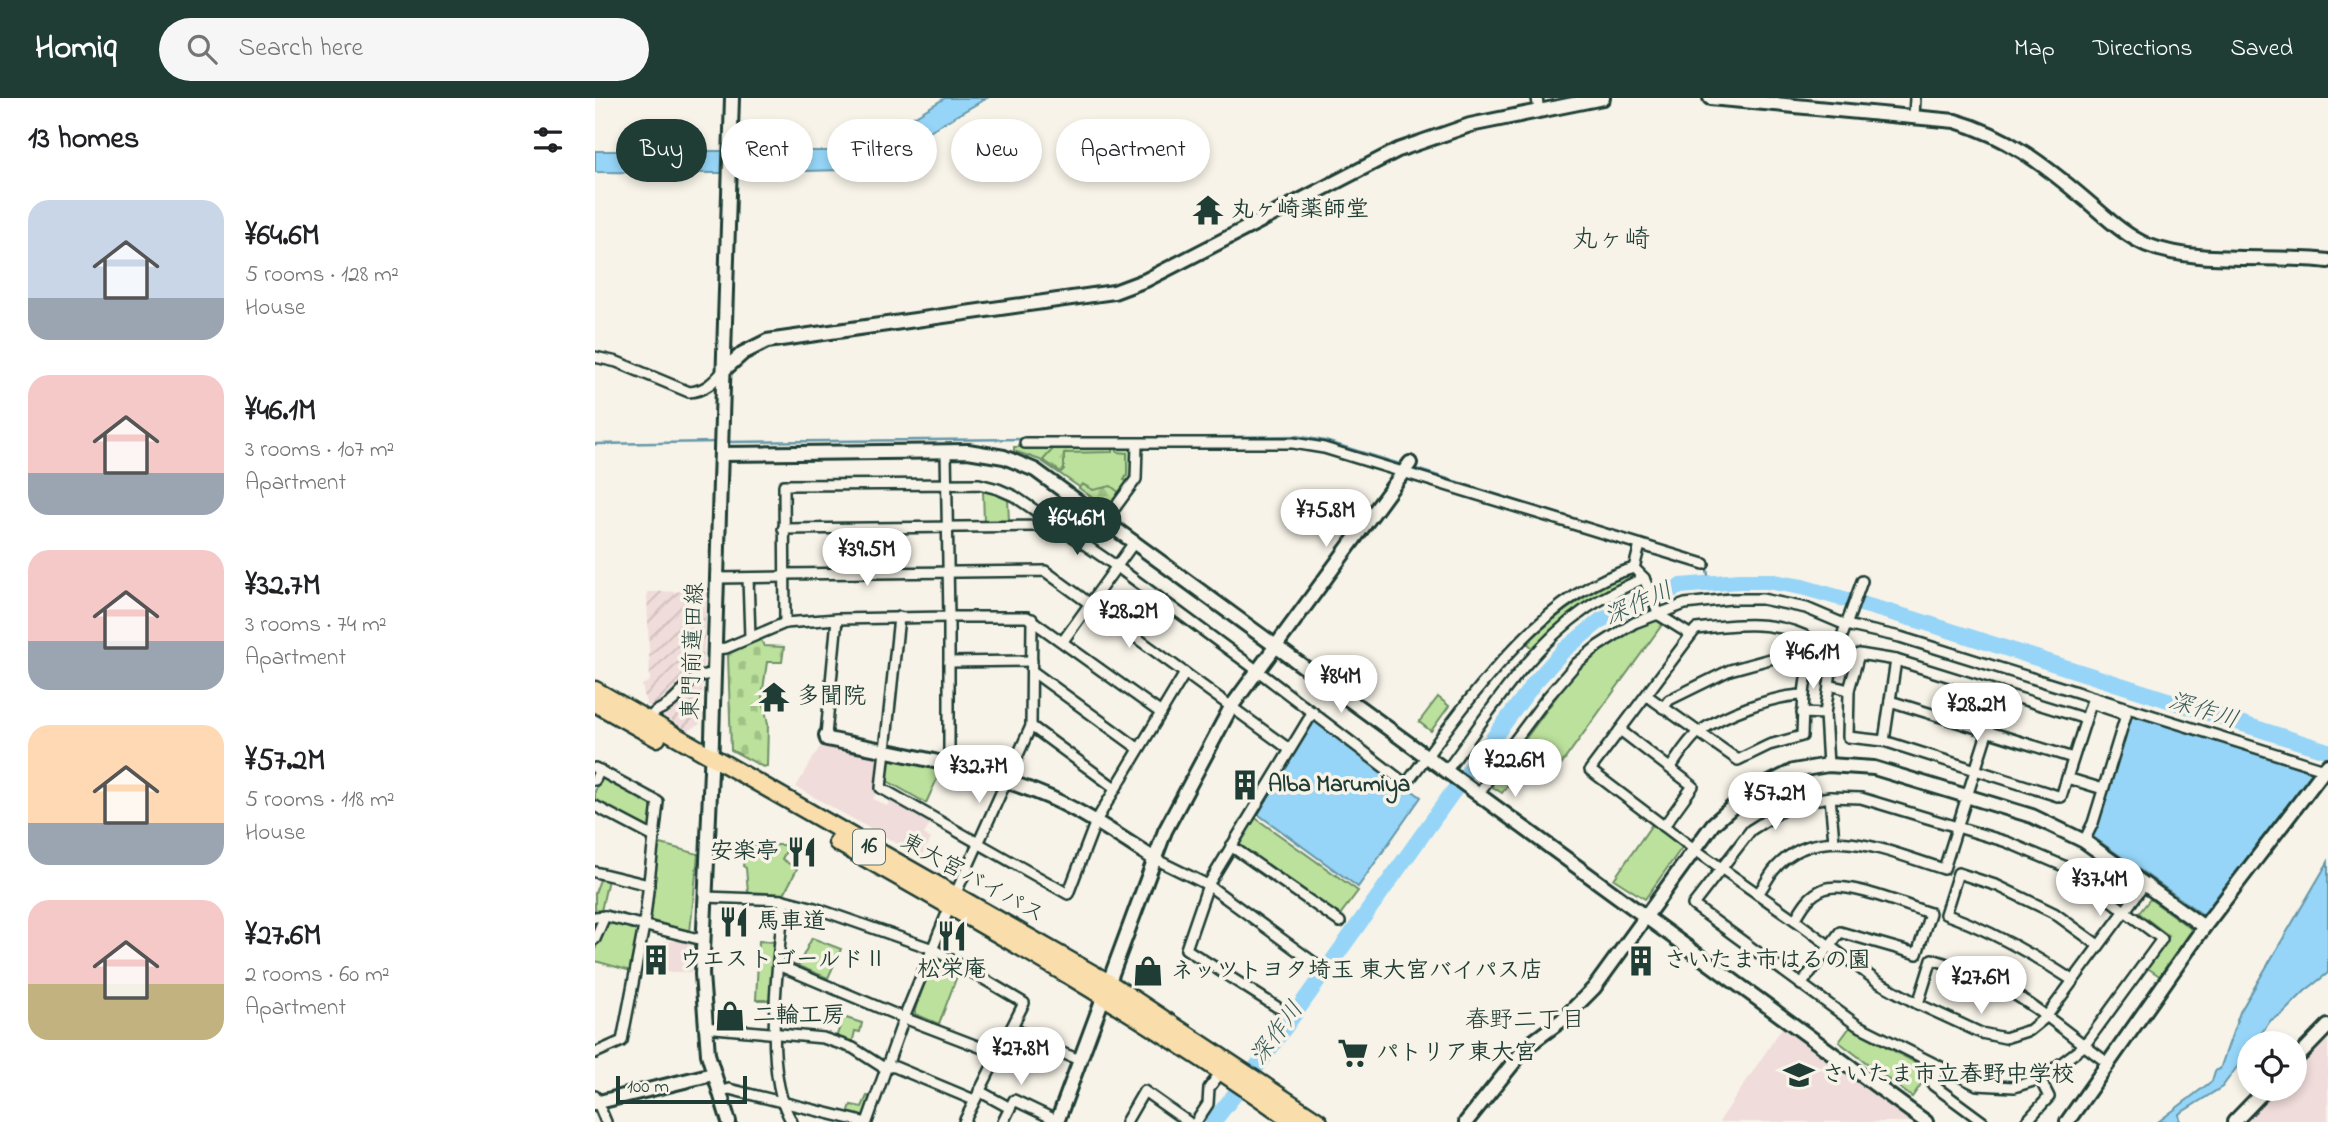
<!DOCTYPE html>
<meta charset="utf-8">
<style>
:root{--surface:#fff;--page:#f6f6f6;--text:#202124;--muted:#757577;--accent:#1f3d34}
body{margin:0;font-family:"Indie Flower","Klee One",sans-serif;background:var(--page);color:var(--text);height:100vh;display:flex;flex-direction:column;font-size:26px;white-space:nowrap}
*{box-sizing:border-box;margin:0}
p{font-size:23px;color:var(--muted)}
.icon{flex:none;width:38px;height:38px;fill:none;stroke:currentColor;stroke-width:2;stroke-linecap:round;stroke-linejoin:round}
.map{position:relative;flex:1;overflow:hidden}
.side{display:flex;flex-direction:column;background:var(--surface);width:595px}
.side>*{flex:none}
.banner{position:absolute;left:21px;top:21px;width:665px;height:63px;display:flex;gap:14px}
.tools{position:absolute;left:1642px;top:933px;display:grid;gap:14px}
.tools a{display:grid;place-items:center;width:70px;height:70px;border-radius:50%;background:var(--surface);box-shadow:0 4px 10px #0003;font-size:35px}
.scale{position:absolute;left:21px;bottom:18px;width:131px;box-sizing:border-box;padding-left:7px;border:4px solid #1f3d34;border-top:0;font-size:19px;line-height:24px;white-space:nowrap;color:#1f3d34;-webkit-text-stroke:5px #f7f3e8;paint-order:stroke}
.price{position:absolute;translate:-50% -60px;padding:0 16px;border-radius:24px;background:#fff;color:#222;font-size:23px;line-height:46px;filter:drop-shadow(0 2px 4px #0008)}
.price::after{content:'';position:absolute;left:50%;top:42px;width:21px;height:16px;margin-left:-10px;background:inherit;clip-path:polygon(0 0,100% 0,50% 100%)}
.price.current{background:var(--accent);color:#fff}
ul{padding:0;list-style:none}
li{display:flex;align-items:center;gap:21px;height:175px;padding:0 28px}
li span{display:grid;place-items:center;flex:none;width:196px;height:140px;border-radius:21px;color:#555}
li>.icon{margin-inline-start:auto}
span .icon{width:84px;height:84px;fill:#fffc;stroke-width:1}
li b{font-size:30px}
h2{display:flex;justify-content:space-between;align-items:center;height:84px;padding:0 28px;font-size:30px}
.tag{padding:0 24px;border-radius:32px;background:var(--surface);box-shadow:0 4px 10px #0003;font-size:24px;line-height:63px}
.tag.current{background:var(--accent);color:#fff}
header{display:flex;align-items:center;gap:42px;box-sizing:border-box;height:98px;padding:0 35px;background:var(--accent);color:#fff}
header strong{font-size:33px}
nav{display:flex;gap:38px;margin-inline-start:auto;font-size:24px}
.search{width:490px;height:63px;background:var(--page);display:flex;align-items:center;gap:18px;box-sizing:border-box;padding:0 24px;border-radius:38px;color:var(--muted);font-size:26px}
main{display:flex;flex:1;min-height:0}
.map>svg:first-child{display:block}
</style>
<header>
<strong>Homiq</strong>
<div class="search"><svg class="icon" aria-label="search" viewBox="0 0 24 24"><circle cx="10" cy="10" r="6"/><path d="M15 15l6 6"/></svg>Search here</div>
<nav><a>Map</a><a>Directions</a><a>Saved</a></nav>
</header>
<main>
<section class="side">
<h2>13 homes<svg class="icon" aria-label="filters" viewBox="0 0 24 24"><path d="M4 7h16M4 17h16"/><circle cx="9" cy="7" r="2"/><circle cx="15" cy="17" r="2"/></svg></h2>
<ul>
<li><span style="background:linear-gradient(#c9d6e8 70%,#9aa5b1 0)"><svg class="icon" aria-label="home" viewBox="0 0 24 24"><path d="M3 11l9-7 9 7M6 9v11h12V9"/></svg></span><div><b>¥64.6M</b><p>5 rooms · 128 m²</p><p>House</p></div></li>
<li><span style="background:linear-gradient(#f6c9c9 70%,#9aa5b1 0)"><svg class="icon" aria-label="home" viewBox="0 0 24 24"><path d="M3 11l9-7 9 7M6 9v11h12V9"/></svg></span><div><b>¥46.1M</b><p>3 rooms · 107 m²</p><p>Apartment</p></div></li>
<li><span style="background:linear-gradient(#f6c9c9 65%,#9aa5b1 0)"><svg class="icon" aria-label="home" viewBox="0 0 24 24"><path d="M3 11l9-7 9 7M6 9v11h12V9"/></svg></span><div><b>¥32.7M</b><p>3 rooms · 74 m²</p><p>Apartment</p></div></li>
<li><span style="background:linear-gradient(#ffd9b3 70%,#9aa5b1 0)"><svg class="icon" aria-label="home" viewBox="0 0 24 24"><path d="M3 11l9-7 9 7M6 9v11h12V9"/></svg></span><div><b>¥57.2M</b><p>5 rooms · 118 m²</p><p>House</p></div></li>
<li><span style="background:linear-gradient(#f6c9c9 60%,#c2b280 0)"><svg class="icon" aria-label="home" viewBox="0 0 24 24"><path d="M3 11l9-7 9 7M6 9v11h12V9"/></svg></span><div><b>¥27.6M</b><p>2 rooms · 60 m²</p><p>Apartment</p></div></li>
</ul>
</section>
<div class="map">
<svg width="1733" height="1024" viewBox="0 0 1733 1024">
<defs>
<pattern id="industrial-furrows" width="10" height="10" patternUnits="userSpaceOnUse" patternTransform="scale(1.75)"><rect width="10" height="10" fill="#f0dcda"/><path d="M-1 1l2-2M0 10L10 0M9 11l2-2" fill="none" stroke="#cdbebc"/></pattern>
<pattern id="forest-firs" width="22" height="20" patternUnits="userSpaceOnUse" patternTransform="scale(1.75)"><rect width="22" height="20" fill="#bce19c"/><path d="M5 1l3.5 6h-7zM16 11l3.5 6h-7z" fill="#a1c287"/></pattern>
<pattern id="cemetery-stones" width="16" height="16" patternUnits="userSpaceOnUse" patternTransform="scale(1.75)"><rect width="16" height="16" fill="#bce19c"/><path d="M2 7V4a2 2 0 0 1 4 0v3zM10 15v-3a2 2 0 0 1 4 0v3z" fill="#a1c287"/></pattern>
</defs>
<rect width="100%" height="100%" fill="#f7f3e8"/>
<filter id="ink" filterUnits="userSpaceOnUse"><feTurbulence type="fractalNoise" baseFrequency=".0143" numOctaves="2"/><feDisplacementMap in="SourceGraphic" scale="14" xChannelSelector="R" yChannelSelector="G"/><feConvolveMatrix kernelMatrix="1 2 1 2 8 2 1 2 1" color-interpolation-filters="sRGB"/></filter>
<g filter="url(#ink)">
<g fill="#f0dcda">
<polygon points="226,647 284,660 286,663 284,690 278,701 292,708 298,698 338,721 329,736 336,741 326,759 201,689"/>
<rect x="69" y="843" width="28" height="31"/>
<polygon points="1187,930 1316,1024 1124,1024"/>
<polygon points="1733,942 1733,1024 1646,1024 1681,991 1699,990 1699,974"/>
</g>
<polygon fill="url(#industrial-furrows)" points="112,493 105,626 93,633 51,606 47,587 55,583 52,494"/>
<g fill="#bce19c" stroke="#6e8f68" stroke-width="2">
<polygon points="534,347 537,350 537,378 513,409 445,362 419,353 419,349"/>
<polygon points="388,392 413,400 414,424 389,425"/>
<path d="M1037,474L1043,479L939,551L932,545C967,512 993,494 1037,474Z"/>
<polygon points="1064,521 1069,524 962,672 937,654 907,695 896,688 984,568 1017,543 1040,530"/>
<polygon points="843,599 854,608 836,633 824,624"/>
<polygon points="292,661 347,670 331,705 289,681"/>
<polygon points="6,680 9,680 57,705 58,707 56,731 52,733 0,706 0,693"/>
<polygon points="659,719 763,793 744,818 644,746"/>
<polygon points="1058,725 1088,748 1050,801 1019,781"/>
<polygon points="62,745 103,756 95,834 54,822"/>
<polygon points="152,747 194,747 187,761 202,771 189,796 153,794 151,770 148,768"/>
<polygon points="6,779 13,781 6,813 0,813 0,795"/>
<polygon points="1555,801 1595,830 1597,839 1566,879 1551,869 1574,838 1544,815"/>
<polygon points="14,822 44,831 36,873 0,863 0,852 10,824"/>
<polygon points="217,840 246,851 233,880 203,868"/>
<polygon points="164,843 181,844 178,902 161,902"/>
<polygon points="340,857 365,870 344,926 320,916 320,912"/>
<polygon points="248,919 267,925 265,934 260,933 257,946 241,940"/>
<polygon points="1255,929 1336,973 1331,987 1327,985 1317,999 1244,944"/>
<polygon points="272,998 276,999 270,1017 264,1018 253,1015 256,1007 267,1009"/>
</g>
<g fill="url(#forest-firs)" stroke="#6e8f68" stroke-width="2">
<polygon points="517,349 517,354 469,355 469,371 466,374 448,362 458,351"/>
<polygon points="522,350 538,350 539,378 534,384 529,382 532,377 532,355 522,354"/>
<polygon points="487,386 498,392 516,388 526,396 518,405 510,402 506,406 484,390"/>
</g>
<polygon fill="url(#cemetery-stones)" stroke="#6e8f68" stroke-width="2" points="165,540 169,548 189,549 187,564 172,564 167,598 173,626 172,668 168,669 136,652 133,556"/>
<g fill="#96d5f7" stroke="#6698a9" stroke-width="2">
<polygon points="350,0 392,0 282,63 248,72 124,75 0,74 0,53 241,53 276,45"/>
<polygon points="1535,616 1718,674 1613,814 1607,816 1497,738"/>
<polygon points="719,622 826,699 763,789 660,714"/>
<polygon points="1733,764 1733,875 1710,893 1687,916 1676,922 1659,945 1654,945 1654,953 1627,989 1584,1016 1585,1024 1563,1024 1617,983 1620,973 1625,971 1645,914"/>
</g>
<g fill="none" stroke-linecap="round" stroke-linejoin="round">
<g stroke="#6698a9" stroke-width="2.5">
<polyline points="476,341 701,338 730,343 808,367"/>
<polyline points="129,344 431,341"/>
<polyline points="0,346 123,344"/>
<polyline points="818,370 1111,462 1114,486"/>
</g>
<polyline stroke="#96d5f7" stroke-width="16" points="618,1024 666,963 855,698 940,584 968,553 1006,522 1086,488 1144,483 1173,483 1207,489 1322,522 1733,653"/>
<g stroke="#1f3d34" stroke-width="14">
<g id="street">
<polyline points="942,0 944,13"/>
<polyline points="1319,19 1320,0"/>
<path d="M0,259L22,264L94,294C109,293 118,285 128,273"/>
<polyline points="430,345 698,345 729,350 1109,466"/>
<polyline points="511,422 541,381 542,346"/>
<polyline points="188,431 442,428 460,425"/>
<polyline points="1039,470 1049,480 1064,517"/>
<polyline points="1039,470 1045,447"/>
<polyline points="189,476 450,473 694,651"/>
<polyline points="123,480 190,479"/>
<polyline points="153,480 155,539"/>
<polyline points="1064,517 1096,537"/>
<polyline points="304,519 286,690 473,796 501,723 590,575"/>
<path d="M190,525L189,387L384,386L403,391L419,398L521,468L663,573L811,686C868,611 942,496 1039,470"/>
<polyline points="468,543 540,443"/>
<polyline points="120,551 131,550 190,525 242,521 354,519 351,353"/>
<polyline points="354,564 437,563"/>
<polyline points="437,573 544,651"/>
<polyline points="1234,587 1254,592"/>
<path d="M1051,597L1143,662L1174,647L1207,638C1208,605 1209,574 1220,543C1182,521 1142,526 1101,531L1096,537L995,672L1099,751L1200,822L1283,884L1323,906L1386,935L1410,940L1435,932L1451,919L1549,787"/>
<polyline points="1295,603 1478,660"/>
<polyline points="1068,610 1074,602 1135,572 1197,555 1214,560"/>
<polyline points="1207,615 1230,616"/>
<path d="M53,623C61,610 63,614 74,606C92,593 92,577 119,576"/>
<polyline points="436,628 520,690"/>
<polyline points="1025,632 1098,688 1069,728"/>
<polyline points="231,637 242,521"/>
<polyline points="1289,643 1301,562"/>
<polyline points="354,666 354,519 432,519 566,615"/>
<polyline points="1233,667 1230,616 1237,566 1267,483"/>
<path d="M1076,669C1084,658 1093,642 1104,634C1129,616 1177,598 1208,597"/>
<polyline points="0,670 63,704 49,828 27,943 0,955"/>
<path d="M852,672C894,615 933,551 992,510C1010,498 1030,489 1049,480"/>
<polyline points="1472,680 1508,691"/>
<polyline points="0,682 5,672"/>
<polyline points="884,696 906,661 951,601 981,566 1003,548 1039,525 1090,506 1135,501 1167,501 1211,510 1251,527 1305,539 1729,671"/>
<polygon points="1235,699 1266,700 1412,744 1471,769 1567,841 1489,948 1445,981 1419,989 1382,987 1262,927 1098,807 1156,732 1199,705"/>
<polyline points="1235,699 1239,743"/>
<polyline points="0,708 59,739"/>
<path d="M1489,743L1498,725L1531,617L1496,605C1486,636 1476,667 1466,699L1289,643L1253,639L1254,592L1264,556L1301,562L1491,621"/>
<polyline points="636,748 745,824"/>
<polyline points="558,760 613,787 718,864"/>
<polyline points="0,774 54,787"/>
<path d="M1163,796C1168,789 1173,780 1178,773C1222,719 1296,755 1349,771L1405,594"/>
<polyline points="360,797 436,628 437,521"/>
<polyline points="110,799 189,802 220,810 338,851 429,905 369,1024"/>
<path d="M189,802C184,859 166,975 197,1024"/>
<polyline points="0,819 10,818 108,842"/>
<path d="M1200,822C1208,808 1214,797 1229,791C1251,782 1311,808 1335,815L1322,856L1245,834L1206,887"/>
<polyline points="0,841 10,818"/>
<polyline points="183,867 309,920 403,956"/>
<path d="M1477,882C1436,855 1397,833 1350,816L1363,775L1403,788L1459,815L1503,847"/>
<path d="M1323,906L1337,861C1360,868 1382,876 1403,887C1443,908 1478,940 1514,966"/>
<polyline points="682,909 591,851 613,787 718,614"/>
<polyline points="109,929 228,940 258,950 286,968 300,969 379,1002"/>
<polyline points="417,929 450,948 487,963"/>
<polyline points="1343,969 1338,987 1388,1024"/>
<polyline points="384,993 415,1010"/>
<polyline points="123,994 134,991 268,1024"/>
<polyline points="0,998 11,1024"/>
<polyline points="272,1024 309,920 355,808"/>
<polyline points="408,1024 419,1002 463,1023"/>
<polyline points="531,1024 549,993 593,1024"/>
<polyline points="601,1024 613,1006 614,990 627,973"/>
<polyline points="1431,1024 1454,999 1445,981"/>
</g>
</g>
<g stroke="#1f3d34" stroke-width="18">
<g id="secondary">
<path d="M1115,0L1360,23C1413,38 1451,68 1492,103C1511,119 1529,137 1552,147C1602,167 1678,156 1733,163"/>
<polyline points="129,272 148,255 172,243 519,194 551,182 803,52 875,27 1008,0"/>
<polyline points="127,356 373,353 409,359 440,372 1331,1024"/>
<path d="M231,637L232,641C308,656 384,669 456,700C492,716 525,739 558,760"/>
<polyline points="1699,963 1733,928"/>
<polyline points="0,1005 118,976"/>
<polyline points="134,1024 113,956 107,876 116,672 137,0"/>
<polyline points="462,1024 570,733 636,609 815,365"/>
<polyline points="871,1024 932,948 967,922 999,890 1118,726 1151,697 1198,673 1233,667 1279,670 1437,718 1489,743 1609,829"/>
<polyline points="1472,1024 1609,829 1733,667"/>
<polyline points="1639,1024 1672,990"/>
</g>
</g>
<g stroke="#1f3d34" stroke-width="21">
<g id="highway">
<polyline points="0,592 514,885 724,1024"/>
<polyline points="0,605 62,640"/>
<path d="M242,744C398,832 554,920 699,1024"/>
</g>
</g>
<use href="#street" stroke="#f7f3e8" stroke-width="9"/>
<use href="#secondary" stroke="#f7f3e8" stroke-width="12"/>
<use href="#highway" stroke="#f9deab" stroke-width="16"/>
</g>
</g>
<defs>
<g id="temple-bare" transform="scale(2.415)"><path d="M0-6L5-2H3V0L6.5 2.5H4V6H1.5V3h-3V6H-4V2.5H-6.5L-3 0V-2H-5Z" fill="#1f3d34" stroke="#f7f3e8" stroke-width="2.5" paint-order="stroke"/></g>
<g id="building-bare" transform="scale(2.415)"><path d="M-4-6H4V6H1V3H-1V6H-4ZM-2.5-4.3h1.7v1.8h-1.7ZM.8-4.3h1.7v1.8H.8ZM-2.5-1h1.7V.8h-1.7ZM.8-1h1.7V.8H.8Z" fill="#1f3d34" stroke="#f7f3e8" stroke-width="2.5" paint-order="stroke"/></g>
<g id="restaurant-bare" transform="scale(2.415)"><path d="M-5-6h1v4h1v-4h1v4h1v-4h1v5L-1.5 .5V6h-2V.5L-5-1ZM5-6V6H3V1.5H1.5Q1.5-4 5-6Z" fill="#1f3d34" stroke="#f7f3e8" stroke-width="2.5" paint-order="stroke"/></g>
<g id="shop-bare" transform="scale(2.415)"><path d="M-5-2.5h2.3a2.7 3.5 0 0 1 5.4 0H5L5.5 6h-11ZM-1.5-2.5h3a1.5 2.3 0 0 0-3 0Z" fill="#1f3d34" stroke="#f7f3e8" stroke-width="2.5" paint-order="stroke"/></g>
<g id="supermarket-bare" transform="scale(2.415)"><path d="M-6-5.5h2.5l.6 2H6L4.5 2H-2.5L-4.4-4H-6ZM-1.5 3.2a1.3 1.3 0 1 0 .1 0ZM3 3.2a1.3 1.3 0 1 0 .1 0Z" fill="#1f3d34" stroke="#f7f3e8" stroke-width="2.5" paint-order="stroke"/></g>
<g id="school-bare" transform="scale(2.415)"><path d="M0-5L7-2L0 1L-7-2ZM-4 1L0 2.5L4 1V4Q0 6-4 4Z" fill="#1f3d34" stroke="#f7f3e8" stroke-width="2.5" paint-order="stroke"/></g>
</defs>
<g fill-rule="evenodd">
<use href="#temple-bare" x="613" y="112"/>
<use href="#temple-bare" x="179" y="599"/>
<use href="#building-bare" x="650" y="687"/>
<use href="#restaurant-bare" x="207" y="754"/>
<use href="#restaurant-bare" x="139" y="824"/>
<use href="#restaurant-bare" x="357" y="838"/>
<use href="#building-bare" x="61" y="862"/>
<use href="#building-bare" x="1046" y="863"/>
<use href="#shop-bare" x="553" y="873"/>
<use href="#shop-bare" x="135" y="918"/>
<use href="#supermarket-bare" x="758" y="955"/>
<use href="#school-bare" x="1204" y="977"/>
</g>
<g text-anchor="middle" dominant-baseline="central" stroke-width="7" stroke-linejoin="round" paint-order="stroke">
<rect fill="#f7f3e8" stroke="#60746a" stroke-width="2" x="258" y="731.5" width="32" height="35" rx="5"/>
<g font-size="21" font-weight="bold" fill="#1f3d34">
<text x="274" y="749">16</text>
</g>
<g font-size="23" font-weight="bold" fill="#1f3d34" stroke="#f7f3e8" text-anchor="start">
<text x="636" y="112">丸ヶ崎薬師堂</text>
<text x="202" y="599">多聞院</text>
<text x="673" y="687">Alba Marumiya</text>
<text x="184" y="754" text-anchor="end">安楽亭</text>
<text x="162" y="824">馬車道</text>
<text x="84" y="862">ウエストゴールドⅡ</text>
<text x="1069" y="863">さいたま市はるの園</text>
<text x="357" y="872" text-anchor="middle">松栄庵</text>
<text x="576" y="873">ネッツトヨタ埼玉 東大宮バイパス店</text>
<text x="158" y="918">二輪工房</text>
<text x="781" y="955">パトリア東大宮</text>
<text x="1227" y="977">さいたま市立春野中学校</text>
</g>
<g font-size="23" fill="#1f3d34" stroke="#f7f3e8">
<text transform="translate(99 553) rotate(-88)">東門前蓮田線</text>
<text transform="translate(377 781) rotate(29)">東大宮バイパス</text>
</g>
<g font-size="24" font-style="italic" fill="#375b5b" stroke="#f7f3e8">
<text transform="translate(1044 507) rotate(-24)">深作川</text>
<text transform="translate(1608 614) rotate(17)">深作川</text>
<text transform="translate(683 936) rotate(-54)">深作川</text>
</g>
<g font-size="24" fill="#1f3d34" stroke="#f7f3e8">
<text x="930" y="923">春野二丁目</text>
</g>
<g font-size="26" fill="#1f3d34" stroke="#f7f3e8">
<text x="1016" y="143">丸ヶ崎</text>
</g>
</g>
</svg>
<div class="tools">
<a><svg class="icon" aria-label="locate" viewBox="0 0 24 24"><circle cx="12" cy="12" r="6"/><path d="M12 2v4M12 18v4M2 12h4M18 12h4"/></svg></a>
</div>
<div class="scale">100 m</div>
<b class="price" style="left:731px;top:451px">¥75.8M</b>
<b class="price current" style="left:482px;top:459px">¥64.6M</b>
<b class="price" style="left:272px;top:490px">¥39.5M</b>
<b class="price" style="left:534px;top:552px">¥28.2M</b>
<b class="price" style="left:1218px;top:593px">¥46.1M</b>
<b class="price" style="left:746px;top:617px">¥84M</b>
<b class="price" style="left:1382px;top:645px">¥28.2M</b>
<b class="price" style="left:920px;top:701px">¥22.6M</b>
<b class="price" style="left:384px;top:707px">¥32.7M</b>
<b class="price" style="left:1180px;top:734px">¥57.2M</b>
<b class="price" style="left:1505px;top:820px">¥37.4M</b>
<b class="price" style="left:1386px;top:918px">¥27.6M</b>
<b class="price" style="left:426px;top:989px">¥27.8M</b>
<div class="banner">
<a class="tag current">Buy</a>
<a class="tag">Rent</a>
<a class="tag">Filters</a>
<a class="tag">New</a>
<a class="tag">Apartment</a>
</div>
</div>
</main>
